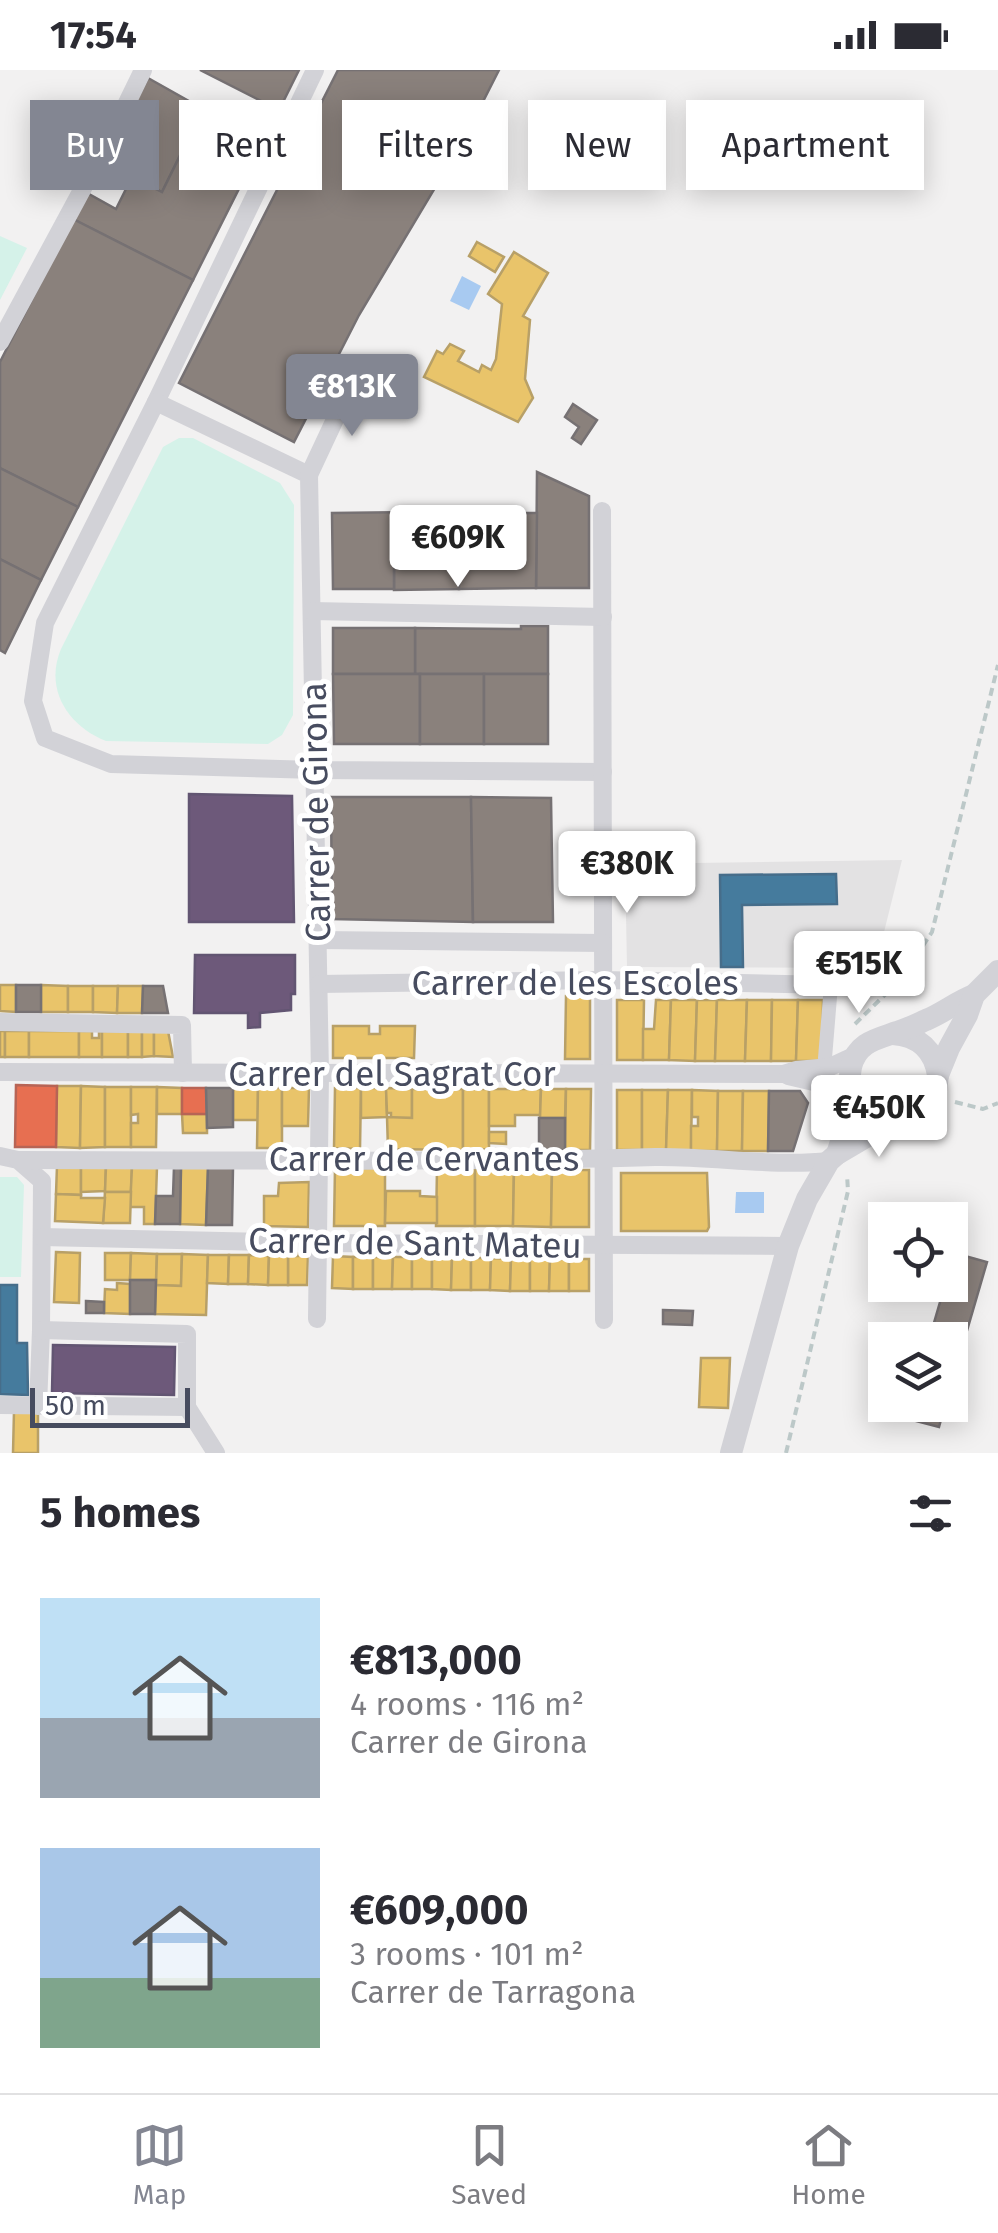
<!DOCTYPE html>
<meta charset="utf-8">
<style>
:root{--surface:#fff;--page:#f7f7f7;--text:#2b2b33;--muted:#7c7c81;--line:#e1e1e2;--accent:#838692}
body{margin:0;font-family:"Fira Sans",sans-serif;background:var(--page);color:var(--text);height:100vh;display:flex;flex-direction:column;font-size:38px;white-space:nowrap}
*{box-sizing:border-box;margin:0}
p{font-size:32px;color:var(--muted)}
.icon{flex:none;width:55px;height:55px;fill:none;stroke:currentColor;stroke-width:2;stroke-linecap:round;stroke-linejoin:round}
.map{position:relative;height:1383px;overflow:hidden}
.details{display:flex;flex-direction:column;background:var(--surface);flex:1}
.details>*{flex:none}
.guide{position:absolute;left:30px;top:30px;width:940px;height:90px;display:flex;gap:20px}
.controls{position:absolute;left:868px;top:1132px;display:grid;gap:20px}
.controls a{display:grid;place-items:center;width:100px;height:100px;border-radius:0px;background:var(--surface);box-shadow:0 5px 25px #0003;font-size:50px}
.scale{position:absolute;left:30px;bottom:25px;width:160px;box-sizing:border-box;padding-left:10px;border:5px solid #474c5f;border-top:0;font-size:28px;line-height:35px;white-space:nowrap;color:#474c5f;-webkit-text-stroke:8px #fff;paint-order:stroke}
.price{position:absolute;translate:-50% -85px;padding:0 22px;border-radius:10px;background:#fff;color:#222;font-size:32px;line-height:65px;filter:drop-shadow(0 2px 5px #0008)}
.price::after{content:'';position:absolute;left:50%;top:60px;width:30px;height:22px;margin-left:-15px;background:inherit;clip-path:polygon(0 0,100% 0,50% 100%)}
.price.current{background:var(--accent);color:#fff}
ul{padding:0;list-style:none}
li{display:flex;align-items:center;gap:30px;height:250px;padding:0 40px}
li span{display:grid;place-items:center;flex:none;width:280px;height:200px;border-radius:0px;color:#555}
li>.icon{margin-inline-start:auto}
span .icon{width:120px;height:120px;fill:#fffc;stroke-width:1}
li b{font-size:42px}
h2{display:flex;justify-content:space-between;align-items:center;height:120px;padding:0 40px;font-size:42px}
.chip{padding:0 35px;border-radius:0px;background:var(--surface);box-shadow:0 5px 25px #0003;font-size:35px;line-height:90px}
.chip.current{background:var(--accent);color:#fff}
.status{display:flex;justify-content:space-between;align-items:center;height:70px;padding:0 50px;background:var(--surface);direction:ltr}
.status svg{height:28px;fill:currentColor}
.tabs{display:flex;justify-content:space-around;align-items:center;height:140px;border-top:2px solid var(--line);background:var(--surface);font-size:28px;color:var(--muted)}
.tabs a{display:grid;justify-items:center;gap:5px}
.tabs .current{color:var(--accent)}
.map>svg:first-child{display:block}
</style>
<div class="status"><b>17:54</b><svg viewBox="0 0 49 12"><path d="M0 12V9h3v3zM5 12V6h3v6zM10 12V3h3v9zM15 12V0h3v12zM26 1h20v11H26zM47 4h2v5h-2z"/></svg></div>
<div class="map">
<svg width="998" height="1383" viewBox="0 0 998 1383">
<rect width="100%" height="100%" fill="#f2f1f1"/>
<polygon fill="#e3e2e3" points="902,790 875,898 627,897 625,794"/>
<g fill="#d5f2e9">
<polygon points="0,166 27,178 0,230"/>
<path d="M179,368H193L280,413L294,435L293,645L282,665L268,674L106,671C68,656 44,619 61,579L163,377Z"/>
<polygon points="0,1107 17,1107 24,1115 21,1207 0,1207"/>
</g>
<g fill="#a8caf1">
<polygon points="462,206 481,216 469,240 450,231"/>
<polygon points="736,1122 764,1122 764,1143 735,1143"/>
</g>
<g fill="#e9c46a" stroke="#b8a067" stroke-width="2.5">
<polygon points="55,37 85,49 78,69 47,57"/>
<polygon points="477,172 504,187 495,202 469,186"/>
<polygon points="514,182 548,203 523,246 530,250 525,309 533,328 518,352 424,307 437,281 443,284 450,274 464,281 458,291 479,302 482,295 491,300 496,289 502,234 488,224"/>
<polygon points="0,915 16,915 16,942 0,941"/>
<polygon points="41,915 68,916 68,942 41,942"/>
<rect x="68" y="916" width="25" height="26"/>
<polygon points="93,916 118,916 117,943 93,942"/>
<polygon points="118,916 143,916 142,943 117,943"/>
<polygon points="566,926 590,926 590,989 565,989"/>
<polygon points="617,930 644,930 643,990 617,990"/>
<polygon points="656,930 671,930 669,990 643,990 643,959 654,959"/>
<polygon points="671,930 697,930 695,991 669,990"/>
<polygon points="697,930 717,930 715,991 695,991"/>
<polygon points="717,930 747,930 745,991 715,991"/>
<polygon points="747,930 772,930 771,991 745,991"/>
<polygon points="772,930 798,930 796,991 771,991"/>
<polygon points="798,930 823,930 822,991 796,991"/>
<polygon points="333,956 369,956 369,964 380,964 380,956 415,956 414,988 333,988"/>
<rect x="0" y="961" width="5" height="26"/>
<rect x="5" y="961" width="24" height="26"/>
<rect x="29" y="961" width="50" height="26"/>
<polygon points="79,961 92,961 92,968 99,968 99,961 102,961 102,987 79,987"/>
<rect x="102" y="961" width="26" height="26"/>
<rect x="128" y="961" width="14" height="26"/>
<polygon points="142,961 154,961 154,986 142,987"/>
<polygon points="154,961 168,961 173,987 154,986"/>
<polygon points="57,1016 81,1016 80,1078 56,1077"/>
<polygon points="81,1016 105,1017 105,1077 80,1078"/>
<rect x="105" y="1017" width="26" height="60"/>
<polygon points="131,1017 157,1017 156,1077 131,1077 131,1053 138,1053 138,1044 131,1045"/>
<polygon points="157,1017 182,1018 182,1044 157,1044"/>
<rect x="233" y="1018" width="25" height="32"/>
<polygon points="258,1018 282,1018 282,1078 257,1078"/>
<polygon points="282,1018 309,1018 308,1056 282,1056"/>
<polygon points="335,1018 361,1018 360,1079 334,1078"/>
<polygon points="361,1018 386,1018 387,1047 361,1048"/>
<polygon points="386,1018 412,1019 412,1048 391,1048 391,1043 387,1043"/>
<polygon points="412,1019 463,1019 463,1080 388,1079 387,1047 412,1048"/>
<polygon points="463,1019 489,1019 489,1079 463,1080"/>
<polygon points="489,1019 541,1019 540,1045 515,1045 515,1056 489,1056"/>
<polygon points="541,1019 566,1019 565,1048 540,1048"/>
<polygon points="566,1019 591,1019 590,1080 565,1080"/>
<rect x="617" y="1020" width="25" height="60"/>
<polygon points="642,1020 668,1020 666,1081 642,1080"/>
<polygon points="668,1020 692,1020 691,1081 666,1081"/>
<polygon points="692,1020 718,1021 717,1081 691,1081 691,1056 698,1056 698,1047 692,1047"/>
<polygon points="718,1021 743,1021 742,1081 717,1081"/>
<polygon points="743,1021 769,1021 768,1081 742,1081"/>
<polygon points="182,1044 207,1044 207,1063 183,1063"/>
<polygon points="489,1062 506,1062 506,1074 489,1073"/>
<polygon points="57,1096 81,1096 81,1125 56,1124"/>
<polygon points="81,1096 106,1096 105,1121 81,1122"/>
<polygon points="106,1096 132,1097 131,1122 105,1122"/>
<polygon points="132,1097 157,1097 155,1154 144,1154 144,1137 130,1137"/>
<polygon points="181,1097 208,1097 206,1155 180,1154"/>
<polygon points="335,1098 385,1098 385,1156 334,1156"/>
<polygon points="437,1099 475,1099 475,1156 436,1156"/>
<polygon points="475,1099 514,1099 513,1156 475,1156"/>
<polygon points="514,1099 552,1100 551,1157 513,1156"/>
<polygon points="552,1100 589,1100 589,1157 551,1157"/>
<polygon points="621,1103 707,1103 709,1157 707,1161 621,1161"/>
<polygon points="309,1112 308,1157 264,1156 264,1126 278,1126 279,1113"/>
<polygon points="386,1121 420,1121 420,1126 437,1127 437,1153 385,1153"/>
<polygon points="105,1122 131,1122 130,1153 103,1153"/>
<polygon points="56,1124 81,1125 81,1128 105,1128 103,1153 55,1151"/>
<polygon points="56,1182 80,1183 79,1233 54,1232"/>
<polygon points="105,1183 131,1183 130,1210 105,1210"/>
<polygon points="131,1183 157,1184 156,1210 130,1210"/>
<polygon points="298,1183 308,1184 307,1215 288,1215 288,1186 298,1186"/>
<polygon points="157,1184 182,1184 181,1216 156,1215"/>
<polygon points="182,1184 208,1185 206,1245 155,1244 156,1215 181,1216"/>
<polygon points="208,1185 229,1185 228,1214 207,1213"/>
<polygon points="229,1185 249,1185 248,1214 228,1214"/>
<polygon points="249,1185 269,1186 268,1215 248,1214"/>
<polygon points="269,1186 288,1186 288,1215 268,1215"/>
<polygon points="333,1186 353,1187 353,1219 332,1218"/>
<rect x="353" y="1187" width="20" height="32"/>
<polygon points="373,1187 393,1187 392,1219 373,1219"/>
<polygon points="393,1187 412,1187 412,1219 392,1219"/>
<rect x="412" y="1187" width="20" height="32"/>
<polygon points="432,1187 452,1188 451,1220 432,1219"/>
<polygon points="452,1188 471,1188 471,1220 451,1220"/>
<polygon points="471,1188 491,1188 490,1220 471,1220"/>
<polygon points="491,1188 511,1189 510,1221 490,1220"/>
<polygon points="511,1189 530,1189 530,1221 510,1221"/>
<polygon points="530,1189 550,1189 549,1221 530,1221"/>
<polygon points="550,1189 569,1189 569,1221 549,1221"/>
<rect x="569" y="1189" width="20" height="32"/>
<polygon points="117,1213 130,1214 130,1244 104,1243 105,1219 117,1220"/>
<polygon points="701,1288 730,1288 728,1338 699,1337"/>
<polygon points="14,1341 38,1341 38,1383 13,1383"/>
</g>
<g fill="#e76f51" stroke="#b76455" stroke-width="2.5">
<polygon points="16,1015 57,1016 56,1077 15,1077"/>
<polygon points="182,1018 206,1018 207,1044 182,1044"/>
</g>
<g fill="#6d597a" stroke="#625572" stroke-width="2.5">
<polygon points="189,724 292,726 294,852 189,852"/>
<polygon points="195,885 295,885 295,924 291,924 291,940 260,943 260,957 248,958 248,943 194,943"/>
<polygon points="53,1275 175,1277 174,1325 52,1323"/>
</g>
<g fill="#457b9d" stroke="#466d8a" stroke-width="2.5">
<polygon points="836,804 837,834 742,835 743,897 721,897 720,805"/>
<polygon points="0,1215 17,1215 17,1273 27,1273 28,1325 0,1324"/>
</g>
<g fill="#8a817c" stroke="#767173" stroke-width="2.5">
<polygon points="200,0 299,0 279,40"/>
<polygon points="338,0 499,0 463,71 359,245 294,372 179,313"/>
<polygon points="148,8 203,39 162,122 103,93"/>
<polygon points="203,39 264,69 193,210 73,149 87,123 116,139 132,107 162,122"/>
<polygon points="73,149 193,210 78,437 0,398 0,292"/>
<polygon points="573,334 597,350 581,374 572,368 579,357 565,347"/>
<polygon points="0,398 78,437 41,510 0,489"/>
<polygon points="537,402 589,426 589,518 536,518"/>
<polygon points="414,442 460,443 459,519 394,520 394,492 414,492"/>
<polygon points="414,442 414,492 394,492 394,519 333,519 332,443"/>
<polygon points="460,443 537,443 536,518 459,519"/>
<polygon points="0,489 41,510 5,583 0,580"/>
<polygon points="521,556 548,556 548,604 415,604 415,558 521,559"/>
<rect x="333" y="558" width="82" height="46"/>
<polygon points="333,604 420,604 420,674 334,674"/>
<rect x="420" y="604" width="64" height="70"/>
<rect x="484" y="604" width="64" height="70"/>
<polygon points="331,727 471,727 473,852 332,849"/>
<polygon points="471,727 551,728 553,852 473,852"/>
<rect x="16" y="915" width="25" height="27"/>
<polygon points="143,916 163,916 168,943 142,943"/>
<polygon points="206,1018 233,1018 233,1057 207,1058"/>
<polygon points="769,1021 800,1021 808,1033 793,1081 768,1081"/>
<rect x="539" y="1048" width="26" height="32"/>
<polygon points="174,1097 181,1097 180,1154 155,1154 156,1126 173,1126"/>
<polygon points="208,1097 233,1098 232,1155 206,1155"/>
<polygon points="965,1186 987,1192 950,1319 950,1270 929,1270 945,1215 950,1215 950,1199 960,1202"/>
<polygon points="130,1210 156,1210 155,1244 130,1244"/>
<polygon points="86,1231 104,1232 104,1243 86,1243"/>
<polygon points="663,1240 693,1241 692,1255 663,1254"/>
<polygon points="909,1335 945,1335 939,1357 905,1348"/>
</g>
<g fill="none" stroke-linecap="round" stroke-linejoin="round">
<g stroke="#bcc8c8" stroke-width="4" stroke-dasharray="8 5" stroke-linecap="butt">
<polyline points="855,954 901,909 932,862 998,595"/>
<polyline points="955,1032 983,1039 998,1033"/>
<polyline points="786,1383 848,1121 847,1105"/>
</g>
<polyline stroke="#d2d2d7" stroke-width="14" points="825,988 831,915"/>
<g stroke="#d2d2d7" stroke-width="18">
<polyline points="315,0 156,332 45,553 33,631 45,668 111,694 315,700 603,702"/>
<polyline points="0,272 110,68 143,0"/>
<polyline points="156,332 309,405 320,1004 317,1249"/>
<polyline points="309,405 352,313"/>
<polyline points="602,441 604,1250"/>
<polyline points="312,541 603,547"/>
<polyline points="318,870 603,873"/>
<polyline points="319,914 603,910 831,915"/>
<polyline points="0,952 182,955 183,1003"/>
<polyline points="0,1002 783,1004 796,1000 830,997 856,985"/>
<polyline points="788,1006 852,1021"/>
<polyline points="0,1086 18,1090 42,1111 41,1260 38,1336"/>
<path d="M18,1090C231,1090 443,1093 655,1087C714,1086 772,1097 829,1091"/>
<polyline points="42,1167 318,1173 788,1176"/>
<polyline points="41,1260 187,1264 187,1337"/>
<polyline points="0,1335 187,1337"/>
<polyline points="187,1337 216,1383"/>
</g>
<g stroke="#d2d2d7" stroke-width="22">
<path d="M893,964C919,966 934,980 938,1005"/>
<path d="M899,1052C880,1052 863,1045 854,1027C850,1018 849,1007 851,997C857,972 877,969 897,962C907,959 917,954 926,950C943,943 956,932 974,925"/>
<polyline points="837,1084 855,1028"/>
<polyline points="731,1383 788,1176 807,1129 829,1091 837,1084 871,1064 915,1047 928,1036 936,1021 938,1005 949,978 967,945 974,925 998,901"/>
</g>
</g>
<g text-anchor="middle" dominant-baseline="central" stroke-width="10" stroke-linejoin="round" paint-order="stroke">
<g font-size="35" fill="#474c5f" stroke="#fff">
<text transform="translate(316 742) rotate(-91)">Carrer de Girona</text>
<text x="575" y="913">Carrer de les Escoles</text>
<text x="392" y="1004">Carrer del Sagrat Cor</text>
<text x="424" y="1089">Carrer de Cervantes</text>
<text transform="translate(415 1173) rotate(1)">Carrer de Sant Mateu</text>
</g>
</g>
</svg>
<div class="controls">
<a><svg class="icon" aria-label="locate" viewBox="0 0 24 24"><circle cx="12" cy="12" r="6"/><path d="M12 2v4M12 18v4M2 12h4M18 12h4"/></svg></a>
<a><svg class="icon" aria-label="layers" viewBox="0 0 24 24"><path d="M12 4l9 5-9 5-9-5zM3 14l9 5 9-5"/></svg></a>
</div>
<div class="scale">50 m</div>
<b class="price current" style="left:352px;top:369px">€813K</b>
<b class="price" style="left:458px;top:520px">€609K</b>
<b class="price" style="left:627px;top:846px">€380K</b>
<b class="price" style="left:859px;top:946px">€515K</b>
<b class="price" style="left:879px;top:1090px">€450K</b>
<div class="guide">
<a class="chip current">Buy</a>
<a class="chip">Rent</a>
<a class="chip">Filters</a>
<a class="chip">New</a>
<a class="chip">Apartment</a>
</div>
</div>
<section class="details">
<h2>5 homes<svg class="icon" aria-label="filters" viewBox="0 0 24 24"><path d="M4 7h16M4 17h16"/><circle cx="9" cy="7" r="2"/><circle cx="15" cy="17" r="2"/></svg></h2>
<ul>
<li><span style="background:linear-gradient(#bfe0f5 60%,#9aa5b1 0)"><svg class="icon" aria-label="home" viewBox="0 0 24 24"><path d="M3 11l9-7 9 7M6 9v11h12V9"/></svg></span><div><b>€813,000</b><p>4 rooms · 116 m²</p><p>Carrer de Girona</p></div></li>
<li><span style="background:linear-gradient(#a9c7e8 65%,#7fa58c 0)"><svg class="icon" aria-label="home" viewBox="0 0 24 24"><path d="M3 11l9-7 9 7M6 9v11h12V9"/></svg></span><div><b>€609,000</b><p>3 rooms · 101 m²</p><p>Carrer de Tarragona</p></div></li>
</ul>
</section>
<nav class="tabs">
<a class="current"><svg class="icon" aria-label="map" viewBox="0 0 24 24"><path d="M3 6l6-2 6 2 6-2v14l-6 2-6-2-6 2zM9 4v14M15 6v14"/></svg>Map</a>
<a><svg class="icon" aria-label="saved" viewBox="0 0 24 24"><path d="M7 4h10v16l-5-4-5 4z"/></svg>Saved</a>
<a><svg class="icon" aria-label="home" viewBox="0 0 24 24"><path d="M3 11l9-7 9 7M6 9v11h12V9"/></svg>Home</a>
</nav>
